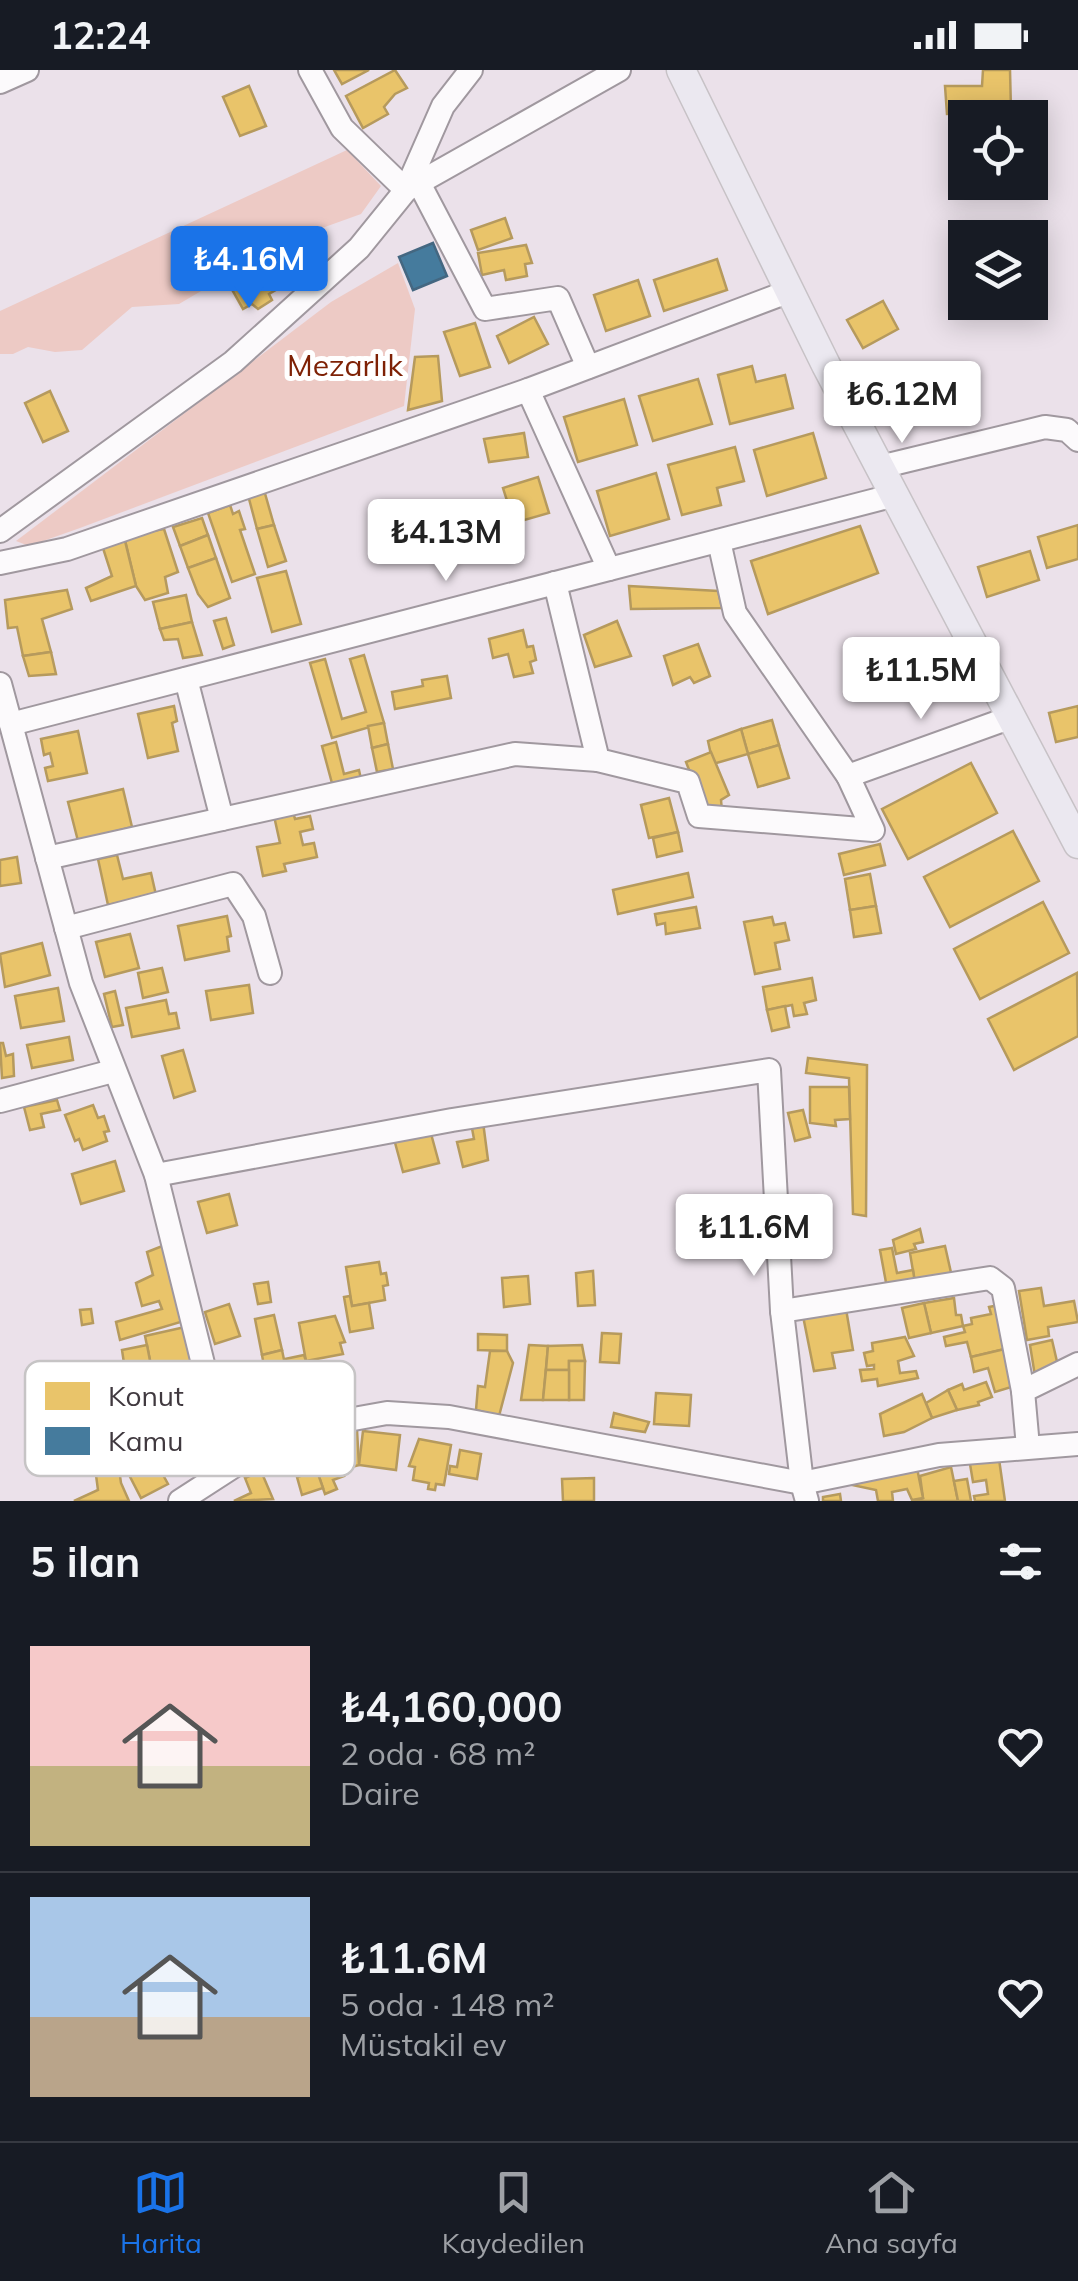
<!DOCTYPE html>
<html lang="tr">
<meta charset="utf-8">
<style>
:root{--surface:#171b24;--page:#20242c;--text:#f1f3f6;--muted:#9ea1a6;--line:#363941;--accent:#1a73e8}
body{margin:0;font-family:Mulish,sans-serif;background:var(--page);color:var(--text);height:100vh;display:flex;flex-direction:column;font-size:38px;white-space:nowrap}
*{box-sizing:border-box;margin:0}
p{font-size:32px;color:var(--muted)}
.icon{flex:none;width:55px;height:55px;fill:none;stroke:currentColor;stroke-width:2;stroke-linecap:round;stroke-linejoin:round}
.map{position:relative;height:1431px;overflow:hidden}
.side{display:flex;flex-direction:column;background:var(--surface);flex:1}
.side>*{flex:none}
.controls{position:absolute;left:948px;top:30px;display:grid;gap:20px}
.controls a{display:grid;place-items:center;width:100px;height:100px;border-radius:0px;background:var(--surface);box-shadow:0 5px 25px #0003;font-size:50px}
.price{position:absolute;translate:-50% -85px;padding:0 22px;border-radius:10px;background:#fff;color:#222;font-size:32px;line-height:65px;filter:drop-shadow(0 2px 5px #0008)}
.price::after{content:'';position:absolute;left:50%;top:60px;width:30px;height:22px;margin-left:-15px;background:inherit;clip-path:polygon(0 0,100% 0,50% 100%)}
.price.selected{background:var(--accent);color:#fff}
ul{padding:0;list-style:none}
li{display:flex;align-items:center;gap:30px;height:250px;padding:0 30px}
li+li{border-top:2px solid var(--line)}
li span{display:grid;place-items:center;flex:none;width:280px;height:200px;border-radius:0px;color:#555}
li>.icon{margin-inline-start:auto}
span .icon{width:120px;height:120px;fill:#fffc;stroke-width:1}
li b{font-size:42px}
h2{display:flex;justify-content:space-between;align-items:center;height:120px;padding:0 30px;font-size:42px}
.status{display:flex;justify-content:space-between;align-items:center;height:70px;padding:0 50px;background:var(--surface);direction:ltr}
.status svg{height:28px;fill:currentColor}
.dock{display:flex;justify-content:space-around;align-items:center;height:140px;border-top:2px solid var(--line);background:var(--surface);font-size:28px;color:var(--muted)}
.dock a{display:grid;justify-items:center;gap:5px}
.dock .selected{color:var(--accent)}
.map>svg:first-child{display:block}
</style>
<div class="status"><b>12:24</b><svg viewBox="0 0 49 12"><path d="M0 12V9h3v3zM5 12V6h3v6zM10 12V3h3v9zM15 12V0h3v12zM26 1h20v11H26zM47 4h2v5h-2z"/></svg></div>
<div class="map">
<svg width="1078" height="1431" viewBox="0 0 1078 1431">
<rect width="100%" height="100%" fill="#ebe1ea"/>
<g fill="#edcac5">
<polygon points="347,80 381,116 361,144 286,171 179,234 132,237 82,280 55,282 28,277 13,284 0,284 0,241"/>
<polygon points="398,193 415,239 404,336 80,458 29,476 16,471 331,232"/>
</g>
<g fill="#e9c46a" stroke="#b69a5d" stroke-width="2.5">
<polygon points="334,0 369,0 342,14"/>
<polygon points="395,0 407,18 395,24 384,37 388,44 363,58 346,26"/>
<polygon points="983,0 1010,0 1011,41 947,44 945,16 982,16"/>
<polygon points="249,16 266,56 240,66 223,27"/>
<polygon points="505,148 512,168 478,180 471,160"/>
<polygon points="526,175 532,193 525,194 527,206 506,210 504,200 482,205 478,183"/>
<polygon points="285,184 298,207 269,224 272,230 258,239 252,234 243,239 230,216"/>
<polygon points="717,189 727,220 664,241 654,210"/>
<polygon points="638,210 650,246 606,261 594,225"/>
<polygon points="883,231 898,259 863,278 847,250"/>
<polygon points="534,247 548,274 509,293 497,266"/>
<polygon points="475,253 490,297 460,306 444,262"/>
<polygon points="438,286 442,331 408,340 415,287"/>
<polygon points="752,296 756,312 785,305 793,338 730,354 718,305"/>
<polygon points="698,309 712,354 653,371 639,326"/>
<polygon points="50,321 68,361 43,372 25,333"/>
<polygon points="624,329 637,375 578,392 564,347"/>
<polygon points="524,363 528,387 489,392 484,369"/>
<polygon points="813,363 826,408 767,426 754,380"/>
<polygon points="735,377 744,411 717,418 721,435 682,445 668,395"/>
<polygon points="656,403 669,449 610,466 597,421"/>
<polygon points="538,407 549,443 514,453 503,418"/>
<polygon points="264,420 274,455 257,459 248,425"/>
<polygon points="230,435 233,444 239,441 245,459 240,460 255,504 232,512 208,443"/>
<polygon points="202,448 208,465 180,476 173,457"/>
<polygon points="274,455 286,491 268,497 257,459"/>
<polygon points="1078,455 1078,489 1047,498 1038,467"/>
<polygon points="860,456 878,503 768,544 751,491"/>
<polygon points="164,459 178,502 165,507 168,523 145,530 136,516 124,466"/>
<polygon points="208,465 216,488 188,498 180,476"/>
<polygon points="125,471 136,516 91,531 86,518 112,506 102,475"/>
<polygon points="1030,481 1039,510 987,527 978,497"/>
<polygon points="216,488 230,528 208,537 198,524 188,498"/>
<polygon points="286,501 301,554 272,562 257,508"/>
<polygon points="629,516 718,521 722,538 631,539"/>
<polygon points="67,520 72,539 42,549 51,582 23,586 17,557 8,558 5,530"/>
<polygon points="186,525 192,552 160,559 153,532"/>
<polygon points="226,548 234,575 223,579 214,551"/>
<polygon points="617,551 631,586 595,597 584,565"/>
<polygon points="192,552 202,585 183,588 178,569 164,570 160,559"/>
<polygon points="523,560 527,577 533,576 536,590 530,592 533,603 514,607 508,584 493,588 489,569"/>
<polygon points="698,574 710,606 694,613 690,607 673,615 664,586"/>
<polygon points="51,582 56,604 29,606 23,586"/>
<polygon points="364,585 384,653 332,668 310,593 325,589 342,649 366,642 350,589"/>
<polygon points="447,606 451,628 395,639 392,622 423,616 422,610"/>
<polygon points="174,636 177,651 172,653 178,681 148,688 138,644"/>
<polygon points="1078,636 1078,667 1056,672 1049,643"/>
<polygon points="772,650 779,675 748,684 741,659"/>
<polygon points="384,653 388,674 372,678 368,656"/>
<polygon points="741,659 748,684 713,694 708,671"/>
<polygon points="78,661 87,703 48,711 45,698 53,696 50,683 44,685 41,669"/>
<polygon points="336,672 344,704 359,700 361,709 333,717 322,676"/>
<polygon points="388,674 393,699 377,702 372,678"/>
<polygon points="779,675 789,708 758,717 748,684"/>
<polygon points="711,682 729,725 721,730 722,741 703,736 686,692"/>
<polygon points="971,693 997,743 908,789 882,739"/>
<polygon points="123,719 132,757 78,771 68,732"/>
<polygon points="669,728 678,762 649,768 641,735"/>
<polygon points="293,742 295,749 310,746 313,759 300,762 303,775 314,773 317,787 284,794 286,801 263,806 257,777 280,773 274,746"/>
<polygon points="1013,761 1039,811 950,857 924,807"/>
<polygon points="678,762 682,781 657,787 653,768"/>
<polygon points="880,774 885,795 844,805 839,784"/>
<polygon points="117,785 123,809 151,803 156,825 108,835 98,789"/>
<polygon points="17,787 21,813 0,816 0,790"/>
<polygon points="688,803 693,827 618,844 613,820"/>
<polygon points="870,804 876,836 850,840 845,809"/>
<polygon points="1043,832 1069,883 980,929 954,879"/>
<polygon points="876,836 881,863 854,867 850,840"/>
<polygon points="696,837 700,858 666,864 665,853 657,855 655,844"/>
<polygon points="227,846 231,866 227,867 229,881 185,890 178,856"/>
<polygon points="772,847 774,855 785,853 789,870 775,873 780,899 755,904 744,852"/>
<polygon points="130,864 139,898 105,907 96,872"/>
<polygon points="42,873 50,905 5,917 0,884"/>
<polygon points="162,898 168,922 143,928 138,903"/>
<polygon points="1077,903 1078,966 1014,1000 988,949"/>
<polygon points="812,908 816,930 804,933 807,944 794,946 792,935 767,940 763,917"/>
<polygon points="249,915 253,943 211,950 206,921"/>
<polygon points="58,918 64,951 21,958 15,926"/>
<polygon points="115,921 123,955 112,957 104,924"/>
<polygon points="166,930 169,944 176,943 179,958 132,967 126,938"/>
<polygon points="785,936 789,957 772,961 767,940"/>
<polygon points="69,967 73,990 32,998 27,975"/>
<polygon points="0,973 3,973 6,986 13,984 14,1006 2,1008"/>
<polygon points="183,980 195,1021 174,1028 162,986"/>
<polygon points="808,988 867,995 866,1146 853,1144 849,1008 806,1003"/>
<polygon points="810,1017 849,1017 850,1049 835,1050 836,1056 810,1053"/>
<polygon points="57,1030 60,1040 41,1044 44,1057 30,1060 24,1037"/>
<polygon points="93,1035 98,1048 104,1046 109,1061 104,1062 107,1071 83,1080 79,1069 75,1071 65,1045"/>
<polygon points="803,1040 810,1067 795,1071 788,1043"/>
<polygon points="483,1052 488,1090 463,1097 457,1072 474,1069 471,1053"/>
<polygon points="430,1060 439,1093 403,1102 394,1069"/>
<polygon points="115,1091 124,1121 81,1134 72,1104"/>
<polygon points="229,1124 237,1155 207,1163 198,1132"/>
<polygon points="920,1159 923,1172 914,1174 916,1179 896,1184 893,1170"/>
<polygon points="165,1175 184,1251 120,1270 116,1252 162,1239 159,1231 142,1236 136,1213 153,1205 147,1182"/>
<polygon points="945,1176 952,1207 915,1213 910,1183"/>
<polygon points="892,1178 897,1203 913,1200 915,1213 887,1218 880,1180"/>
<polygon points="379,1192 381,1204 386,1203 388,1215 383,1216 385,1230 352,1236 346,1197"/>
<polygon points="593,1201 595,1235 578,1236 576,1203"/>
<polygon points="528,1206 530,1234 504,1237 502,1208"/>
<polygon points="268,1212 271,1232 258,1234 254,1214"/>
<polygon points="1041,1218 1044,1236 1074,1231 1078,1252 1048,1257 1049,1266 1027,1270 1019,1221"/>
<polygon points="350,1226 352,1236 369,1233 373,1258 350,1262 344,1227"/>
<polygon points="954,1228 956,1245 961,1245 963,1256 931,1263 924,1233"/>
<polygon points="924,1233 931,1263 909,1268 902,1238"/>
<polygon points="229,1234 240,1266 215,1274 205,1242"/>
<polygon points="999,1235 1009,1278 971,1287 967,1272 946,1276 944,1267 965,1262 963,1256 972,1254 971,1248 991,1244 989,1237"/>
<polygon points="91,1239 93,1253 82,1255 80,1240"/>
<polygon points="846,1239 853,1280 832,1283 835,1298 814,1301 803,1246"/>
<polygon points="274,1245 282,1280 262,1285 255,1249"/>
<polygon points="335,1246 345,1272 340,1273 343,1284 306,1291 299,1253"/>
<polygon points="185,1257 192,1291 152,1300 145,1266"/>
<polygon points="602,1263 621,1264 619,1293 600,1292"/>
<polygon points="478,1264 507,1265 507,1281 478,1280"/>
<polygon points="905,1267 914,1286 898,1291 900,1303 916,1301 918,1308 878,1316 877,1309 862,1311 860,1300 874,1299 874,1295 867,1296 864,1283 873,1281 872,1273"/>
<polygon points="1052,1270 1058,1296 1035,1306 1030,1275"/>
<polygon points="147,1275 151,1296 125,1300 122,1280"/>
<polygon points="529,1275 548,1276 543,1330 521,1330"/>
<polygon points="582,1275 585,1291 569,1291 569,1300 546,1300 548,1276"/>
<polygon points="1009,1278 1018,1315 995,1322 988,1298 974,1302 971,1287"/>
<polygon points="282,1280 288,1309 251,1318 247,1300 264,1296 262,1285"/>
<polygon points="490,1281 507,1281 513,1293 499,1346 476,1340 478,1316 485,1317"/>
<polygon points="304,1285 308,1297 288,1302 285,1289"/>
<polygon points="569,1291 585,1291 584,1330 569,1330"/>
<polygon points="546,1300 569,1300 569,1330 543,1330"/>
<polygon points="986,1312 992,1327 978,1332 979,1335 957,1340 948,1320 962,1314 964,1320"/>
<polygon points="948,1320 957,1340 932,1348 926,1333"/>
<polygon points="656,1323 691,1325 689,1356 654,1354"/>
<polygon points="922,1324 932,1348 904,1362 884,1366 880,1344"/>
<polygon points="614,1343 649,1352 645,1362 611,1357"/>
<polygon points="357,1360 359,1395 341,1400 333,1366"/>
<polygon points="363,1361 400,1365 396,1400 359,1395"/>
<polygon points="419,1369 451,1375 444,1415 436,1414 435,1420 428,1419 429,1413 413,1410 415,1397 409,1396"/>
<polygon points="460,1380 481,1384 477,1409 449,1404 450,1396 457,1397"/>
<polygon points="117,1385 121,1413 129,1431 74,1431 98,1420 94,1390"/>
<polygon points="152,1385 168,1414 141,1428 126,1399"/>
<polygon points="999,1389 1005,1431 975,1431 974,1426 988,1424 986,1410 973,1412 970,1394"/>
<polygon points="338,1393 344,1406 333,1410 337,1419 325,1424 317,1401"/>
<polygon points="951,1397 958,1431 912,1431 923,1428 920,1406"/>
<polygon points="917,1398 923,1428 912,1430 907,1419 892,1422 893,1431 878,1431 876,1420 852,1415 850,1409"/>
<polygon points="261,1401 273,1429 234,1431 251,1423 245,1408"/>
<polygon points="317,1401 323,1418 302,1425 297,1407"/>
<polygon points="594,1408 594,1431 563,1431 562,1409"/>
<polygon points="967,1409 971,1431 958,1431 954,1411"/>
<polygon points="840,1424 841,1431 823,1431 823,1427"/>
</g>
<polygon fill="#457b9d" stroke="#446781" stroke-width="2.5" points="433,173 447,206 413,220 399,187"/>
<g fill="none" stroke-linecap="round" stroke-linejoin="round">
<g stroke="#a0989f" stroke-width="26">
<g id="minor">
<polyline points="310,0 342,58 406,120 619,0"/>
<polyline points="0,12 27,0"/>
<polyline points="419,113 485,239 558,228 588,297"/>
<polyline points="528,320 609,499"/>
<polyline points="880,397 1045,357 1067,360 1078,370"/>
<polyline points="0,461 233,292 359,178 406,120 443,36 471,0"/>
<polyline points="0,493 67,479 528,320 790,221"/>
<polyline points="555,513 598,690 688,712 699,746 873,760 848,706 735,543 719,471"/>
<polyline points="186,609 222,749"/>
<polyline points="0,614 81,913 156,1105 229,1398"/>
<polyline points="11,654 895,425"/>
<polyline points="848,706 1012,647"/>
<polyline points="47,788 515,684 598,690"/>
<polyline points="66,858 233,814 254,846 270,903"/>
<polyline points="0,1031 113,1001"/>
<polyline points="156,1105 452,1050 769,1000 782,1241 802,1413 807,1431"/>
<polyline points="782,1241 990,1208 1003,1218 1023,1321"/>
<polyline points="1028,1377 1023,1321 1078,1294"/>
<polyline points="180,1431 265,1376 320,1355 387,1343 449,1347 802,1413 939,1385 1078,1374"/>
</g>
</g>
<g stroke="#c7c2c6" stroke-width="31">
<polyline id="major" points="681,0 826,295 1078,774"/>
</g>
<use href="#minor" stroke="#fcfafc" stroke-width="22"/>
<use href="#major" stroke="#ebe8f0" stroke-width="28"/>
</g>
<g text-anchor="middle" dominant-baseline="central" stroke-width="10" stroke-linejoin="round" paint-order="stroke">
<g font-size="30" fill="#7e2105" stroke="#fff">
<text x="345" y="295">Mezarlık</text>
</g>
</g>
<rect x="25" y="1291" width="330" height="115" rx="15" fill="#fff" stroke="#c6c4c5" stroke-width="2.5"/>
<rect x="45" y="1312" width="45" height="28" fill="#e9c46a"/>
<rect x="45" y="1357" width="45" height="28" fill="#457b9d"/>
<g font-size="28" fill="#40393f">
<text x="108" y="1336">Konut</text>
<text x="108" y="1381">Kamu</text>
</g>
</svg>
<div class="controls">
<a><svg class="icon" aria-label="locate" viewBox="0 0 24 24"><circle cx="12" cy="12" r="6"/><path d="M12 2v4M12 18v4M2 12h4M18 12h4"/></svg></a>
<a><svg class="icon" aria-label="layers" viewBox="0 0 24 24"><path d="M12 4l9 5-9 5-9-5zM3 14l9 5 9-5"/></svg></a>
</div>
<b class="price selected" style="left:249px;top:241px">₺4.16M</b>
<b class="price" style="left:902px;top:376px">₺6.12M</b>
<b class="price" style="left:446px;top:514px">₺4.13M</b>
<b class="price" style="left:921px;top:652px">₺11.5M</b>
<b class="price" style="left:754px;top:1209px">₺11.6M</b>
</div>
<section class="side">
<h2>5 ilan<svg class="icon" aria-label="filters" viewBox="0 0 24 24"><path d="M4 7h16M4 17h16"/><circle cx="9" cy="7" r="2"/><circle cx="15" cy="17" r="2"/></svg></h2>
<ul>
<li><span style="background:linear-gradient(#f6c9c9 60%,#c2b280 0)"><svg class="icon" aria-label="home" viewBox="0 0 24 24"><path d="M3 11l9-7 9 7M6 9v11h12V9"/></svg></span><div><b>₺4,160,000</b><p>2 oda · 68 m²</p><p>Daire</p></div><svg class="icon" aria-label="heart" viewBox="0 0 24 24"><path d="M12 20l-8-8c-3-5 5-10 8-4 3-6 11-1 8 4z"/></svg></li>
<li><span style="background:linear-gradient(#a9c7e8 60%,#b9a48a 0)"><svg class="icon" aria-label="home" viewBox="0 0 24 24"><path d="M3 11l9-7 9 7M6 9v11h12V9"/></svg></span><div><b>₺11.6M</b><p>5 oda · 148 m²</p><p>Müstakil ev</p></div><svg class="icon" aria-label="heart" viewBox="0 0 24 24"><path d="M12 20l-8-8c-3-5 5-10 8-4 3-6 11-1 8 4z"/></svg></li>
</ul>
</section>
<nav class="dock">
<a class="selected"><svg class="icon" aria-label="map" viewBox="0 0 24 24"><path d="M3 6l6-2 6 2 6-2v14l-6 2-6-2-6 2zM9 4v14M15 6v14"/></svg>Harita</a>
<a><svg class="icon" aria-label="saved" viewBox="0 0 24 24"><path d="M7 4h10v16l-5-4-5 4z"/></svg>Kaydedilen</a>
<a><svg class="icon" aria-label="home" viewBox="0 0 24 24"><path d="M3 11l9-7 9 7M6 9v11h12V9"/></svg>Ana sayfa</a>
</nav>
